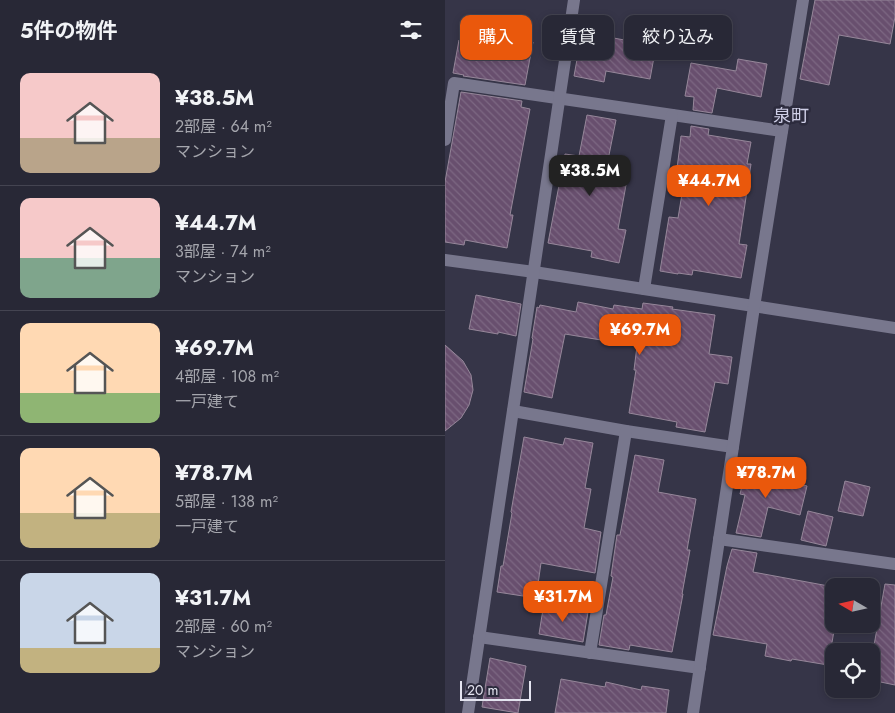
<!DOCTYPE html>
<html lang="ja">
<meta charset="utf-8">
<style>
:root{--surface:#282836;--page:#343442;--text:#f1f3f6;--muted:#a5a6ad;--line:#444451;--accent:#ea580c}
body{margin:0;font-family:Jost,"Noto Sans JP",sans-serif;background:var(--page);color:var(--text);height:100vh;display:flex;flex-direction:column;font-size:19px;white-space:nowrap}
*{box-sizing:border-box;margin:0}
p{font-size:16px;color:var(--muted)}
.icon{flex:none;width:28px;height:28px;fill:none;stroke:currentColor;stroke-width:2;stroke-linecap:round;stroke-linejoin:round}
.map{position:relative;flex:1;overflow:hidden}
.drawer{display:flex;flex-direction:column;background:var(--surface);width:445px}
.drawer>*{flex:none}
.guide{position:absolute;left:15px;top:15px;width:360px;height:45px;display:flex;gap:10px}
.needle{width:32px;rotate:279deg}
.controls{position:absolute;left:380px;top:578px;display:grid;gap:10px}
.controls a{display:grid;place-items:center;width:55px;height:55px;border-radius:10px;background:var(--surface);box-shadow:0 2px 8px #0003,0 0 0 1px var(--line);font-size:25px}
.scale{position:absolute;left:15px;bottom:12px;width:71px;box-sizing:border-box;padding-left:5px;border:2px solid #e4e4f0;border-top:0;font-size:14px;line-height:18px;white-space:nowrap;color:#e4e4f0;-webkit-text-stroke:4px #2c2b3d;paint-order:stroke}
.price{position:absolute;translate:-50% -42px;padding:0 11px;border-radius:10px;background:var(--accent);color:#fff;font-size:16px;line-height:32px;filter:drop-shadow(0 1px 2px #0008)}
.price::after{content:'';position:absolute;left:50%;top:30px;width:15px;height:11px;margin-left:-8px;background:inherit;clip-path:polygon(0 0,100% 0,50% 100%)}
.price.active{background:#222;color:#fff}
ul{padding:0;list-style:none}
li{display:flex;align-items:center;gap:15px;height:125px;padding:0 20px}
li+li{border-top:1px solid var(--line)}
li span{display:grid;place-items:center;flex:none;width:140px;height:100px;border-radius:10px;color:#555}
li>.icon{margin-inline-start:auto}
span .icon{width:60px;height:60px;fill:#fffc;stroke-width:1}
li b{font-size:21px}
h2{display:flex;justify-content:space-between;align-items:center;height:60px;padding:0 20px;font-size:21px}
.tag{padding:0 18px;border-radius:10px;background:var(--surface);box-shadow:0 2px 8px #0003,0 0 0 1px var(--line);font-size:18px;line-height:45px}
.tag.active{background:var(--accent);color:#fff}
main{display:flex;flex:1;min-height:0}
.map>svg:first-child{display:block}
</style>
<main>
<section class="drawer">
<h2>5件の物件<svg class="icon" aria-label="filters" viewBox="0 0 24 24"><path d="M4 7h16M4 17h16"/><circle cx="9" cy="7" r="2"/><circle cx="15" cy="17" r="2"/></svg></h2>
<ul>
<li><span style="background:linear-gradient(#f6c9c9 65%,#b9a48a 0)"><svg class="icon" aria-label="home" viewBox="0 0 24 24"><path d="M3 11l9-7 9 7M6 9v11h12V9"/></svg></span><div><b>¥38.5M</b><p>2部屋 · 64 m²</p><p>マンション</p></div></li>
<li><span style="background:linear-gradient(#f6c9c9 60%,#7fa58c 0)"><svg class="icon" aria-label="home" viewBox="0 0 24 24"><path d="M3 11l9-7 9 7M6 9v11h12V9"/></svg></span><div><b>¥44.7M</b><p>3部屋 · 74 m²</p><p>マンション</p></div></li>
<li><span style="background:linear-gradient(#ffd9b3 70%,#8fb573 0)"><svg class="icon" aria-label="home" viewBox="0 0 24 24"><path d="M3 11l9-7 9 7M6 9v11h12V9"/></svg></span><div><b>¥69.7M</b><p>4部屋 · 108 m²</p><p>一戸建て</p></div></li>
<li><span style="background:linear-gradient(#ffd9b3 65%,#c2b280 0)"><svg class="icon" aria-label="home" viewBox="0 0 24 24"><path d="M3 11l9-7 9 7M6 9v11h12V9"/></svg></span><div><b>¥78.7M</b><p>5部屋 · 138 m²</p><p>一戸建て</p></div></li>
<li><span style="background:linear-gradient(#c9d6e8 75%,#c2b280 0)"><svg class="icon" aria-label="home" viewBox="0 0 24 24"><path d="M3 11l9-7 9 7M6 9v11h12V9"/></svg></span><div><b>¥31.7M</b><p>2部屋 · 60 m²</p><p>マンション</p></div></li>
</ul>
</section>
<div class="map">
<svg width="450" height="713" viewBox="0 0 450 713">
<defs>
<pattern id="building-back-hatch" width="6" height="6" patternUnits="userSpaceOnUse" patternTransform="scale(1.25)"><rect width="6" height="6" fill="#684f6e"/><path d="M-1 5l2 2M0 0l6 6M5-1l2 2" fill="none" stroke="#7d6883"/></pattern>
</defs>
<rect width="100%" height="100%" fill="#363548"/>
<g fill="url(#building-back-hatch)" stroke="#96879a">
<polygon points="370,0 450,0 450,17 445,44 394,35 384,85 355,79"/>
<polygon points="137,32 211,46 205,79 161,71 159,82 129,76"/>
<polygon points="59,36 88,42 80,85 18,76 19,75 8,73 14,40 57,47"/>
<polygon points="293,59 322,64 316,97 272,88 267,113 248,110 249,97 240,96 246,63 291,71"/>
<polygon points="16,92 77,101 76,107 85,109 65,215 68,215 62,248 20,240 19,245 0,242 0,182"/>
<polygon points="142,115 171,120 159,180 181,185 173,229 181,230 174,263 146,257 147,251 103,243 120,154 134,156"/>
<polygon points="246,126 264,129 263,135 306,142 302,164 306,164 294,244 302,245 296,278 248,270 247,275 233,273 233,274 215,271 224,217 233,218 241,170 232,169 236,136 245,137"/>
<polygon points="31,295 76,304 71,336 53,332 53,334 24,329"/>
<polygon points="133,302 168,309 169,305 197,309 198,303 228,307 227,309 270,315 264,354 287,357 283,384 270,382 260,432 231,427 232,422 184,413 191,370 189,370 192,346 120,334 107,398 79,392 88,339 87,338 92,307 94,308 95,305 131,312"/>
<polygon points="0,345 18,361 26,375 28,390 24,405 16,418 0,431"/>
<polygon points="79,437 118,445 120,438 148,443 140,488 146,489 139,528 156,532 150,573 96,563 91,598 52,592 56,566 58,566 67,513 66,512"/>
<polygon points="190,455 219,460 213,492 251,499 242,550 245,550 237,594 238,594 227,652 185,645 184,650 154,645 159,615 161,615 168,577 166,576 172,535 175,535"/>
<polygon points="302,465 327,471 325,477 362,486 355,515 323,507 316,537 291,533 300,495 295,494"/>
<polygon points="400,481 425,487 418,516 393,511"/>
<polygon points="363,511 388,517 381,546 356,540"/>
<polygon points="287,549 312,553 308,572 389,587 389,631 383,665 347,659 346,661 320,656 322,644 268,635 282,566"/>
<polygon points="440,584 450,585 450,685 426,680 426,651 428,651"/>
<polygon points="99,603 143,612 138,642 94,634"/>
<polygon points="45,658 81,666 73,713 37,707"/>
<polygon points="116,679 160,687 161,682 196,690 197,686 224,690 221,713 110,713"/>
</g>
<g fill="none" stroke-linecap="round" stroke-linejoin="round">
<g stroke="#78778d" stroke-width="12">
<polyline points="0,140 9,83 337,131"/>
<polyline points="0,260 89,272 450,328"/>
<polyline points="199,289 227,115"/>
<polyline points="68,411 181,431 288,447"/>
<polyline points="274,539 450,564"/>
<polyline points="34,637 255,668"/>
<polyline points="145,653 181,431"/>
<polyline points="23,713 129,0"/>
<polyline points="248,713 309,307 358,0"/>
</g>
</g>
<g text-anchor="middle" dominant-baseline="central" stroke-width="5" stroke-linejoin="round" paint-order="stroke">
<g font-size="18" fill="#d0d0e8" stroke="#2c2b3d">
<text x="346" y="116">泉町</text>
</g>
</g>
</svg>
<div class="controls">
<a><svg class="needle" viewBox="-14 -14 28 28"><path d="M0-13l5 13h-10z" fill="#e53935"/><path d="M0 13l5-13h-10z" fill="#a5a6ad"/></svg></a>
<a><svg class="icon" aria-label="locate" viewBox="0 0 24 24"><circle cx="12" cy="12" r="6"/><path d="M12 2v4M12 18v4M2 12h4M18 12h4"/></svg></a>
</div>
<div class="scale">20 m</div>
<b class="price active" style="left:145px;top:197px">¥38.5M</b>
<b class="price" style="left:264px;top:207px">¥44.7M</b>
<b class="price" style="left:195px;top:356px">¥69.7M</b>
<b class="price" style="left:321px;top:499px">¥78.7M</b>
<b class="price" style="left:118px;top:623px">¥31.7M</b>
<div class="guide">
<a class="tag active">購入</a>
<a class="tag">賃貸</a>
<a class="tag">絞り込み</a>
</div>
</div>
</main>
